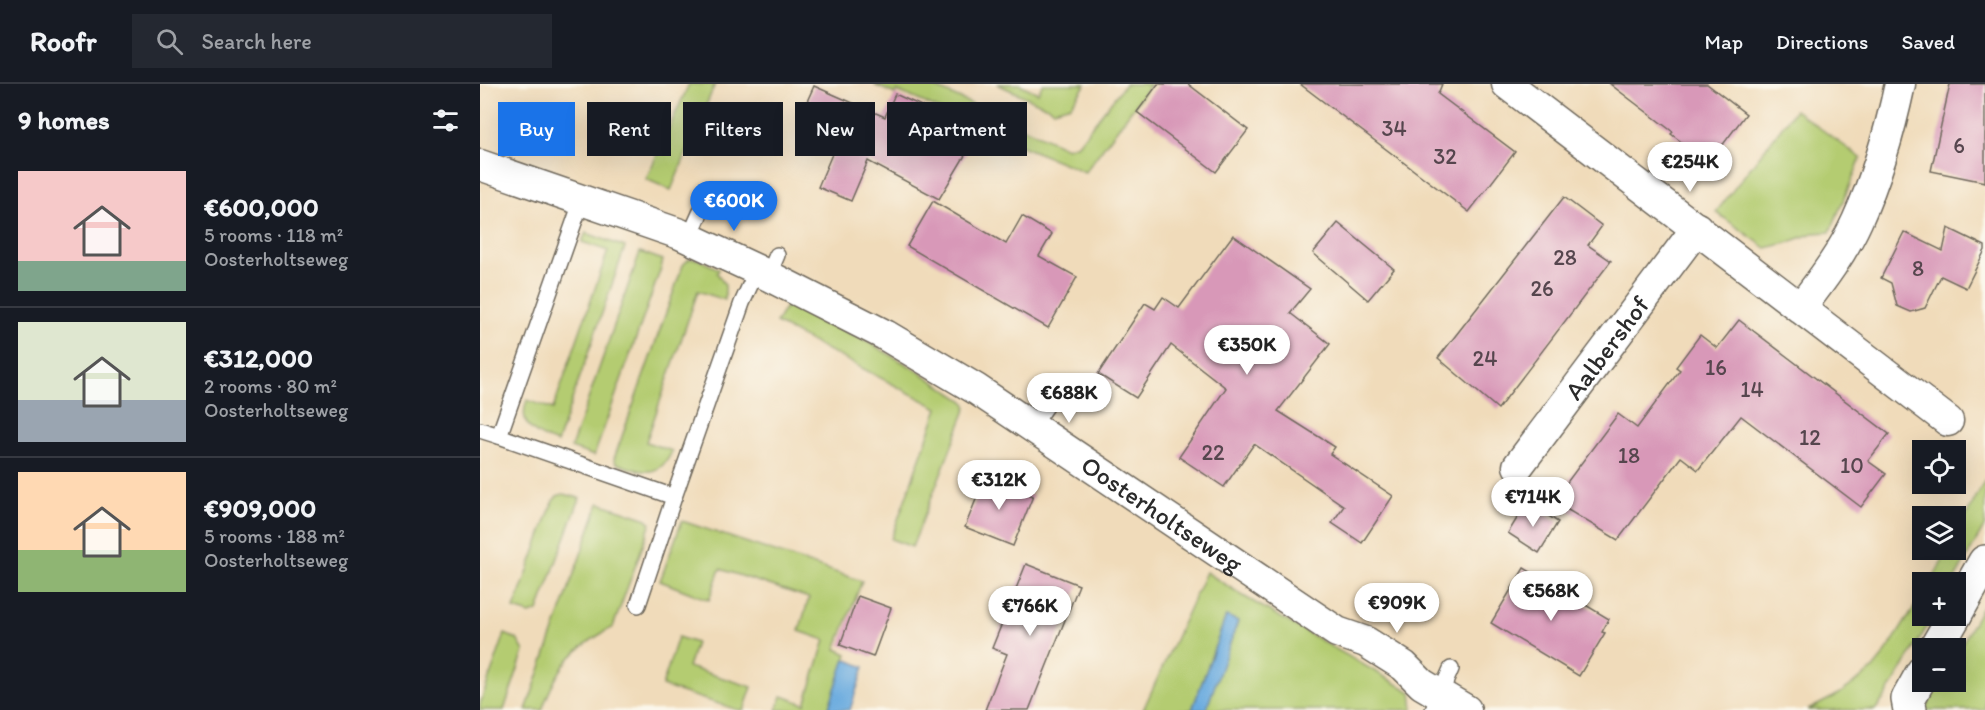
<!DOCTYPE html>
<meta charset="utf-8">
<style>
:root{--surface:#171b24;--page:#242831;--text:#f1f3f6;--muted:#9ea1a6;--line:#363941;--accent:#1a73e8}
body{margin:0;font-family:Itim,sans-serif;background:var(--page);color:var(--text);height:100vh;display:flex;flex-direction:column;font-size:22px;white-space:nowrap}
*{box-sizing:border-box;margin:0}
p{font-size:20px;color:var(--muted)}
.icon{flex:none;width:33px;height:33px;fill:none;stroke:currentColor;stroke-width:2;stroke-linecap:round;stroke-linejoin:round}
.map{position:relative;flex:1;overflow:hidden}
.sheet{display:flex;flex-direction:column;background:var(--surface);width:480px}
.sheet>*{flex:none}
.hud{position:absolute;left:18px;top:18px;width:570px;height:54px;display:flex;gap:12px}
.tools{position:absolute;left:1432px;top:356px;display:grid;gap:12px}
.tools a{display:grid;place-items:center;width:54px;height:54px;border-radius:0px;background:var(--surface);box-shadow:0 6px 24px #0002;font-size:30px}
.price{position:absolute;translate:-50% -51px;padding:0 14px;border-radius:21px;background:#fff;color:#222;font-size:20px;line-height:39px;filter:drop-shadow(0 2px 3px #0008)}
.price::after{content:'';position:absolute;left:50%;top:36px;width:18px;height:14px;margin-left:-9px;background:inherit;clip-path:polygon(0 0,100% 0,50% 100%)}
.price.active{background:var(--accent);color:#fff}
ul{padding:0;list-style:none}
li{display:flex;align-items:center;gap:18px;height:150px;padding:0 18px}
li+li{border-top:2px solid var(--line)}
li span{display:grid;place-items:center;flex:none;width:168px;height:120px;border-radius:0px;color:#555}
li>.icon{margin-inline-start:auto}
span .icon{width:72px;height:72px;fill:#fffc;stroke-width:1}
li b{font-size:26px}
h2{display:flex;justify-content:space-between;align-items:center;height:72px;padding:0 18px;font-size:26px}
.chip{padding:0 21px;border-radius:0px;background:var(--surface);box-shadow:0 6px 24px #0002;font-size:21px;line-height:54px}
.chip.active{background:var(--accent);color:#fff}
header{display:flex;align-items:center;gap:36px;box-sizing:border-box;height:84px;padding:0 30px;background:var(--surface);border-bottom:2px solid var(--line)}
header strong{font-size:28px}
nav{display:flex;gap:33px;margin-inline-start:auto;font-size:21px}
.search{width:420px;height:54px;background:var(--page);display:flex;align-items:center;gap:15px;box-sizing:border-box;padding:0 21px;border-radius:0px;color:var(--muted);font-size:22px}
main{display:flex;flex:1;min-height:0}
.map>svg:first-child{display:block}
</style>
<header>
<strong>Roofr</strong>
<div class="search"><svg class="icon" aria-label="search" viewBox="0 0 24 24"><circle cx="10" cy="10" r="6"/><path d="M15 15l6 6"/></svg>Search here</div>
<nav><a>Map</a><a>Directions</a><a>Saved</a></nav>
</header>
<main>
<section class="sheet">
<h2>9 homes<svg class="icon" aria-label="filters" viewBox="0 0 24 24"><path d="M4 7h16M4 17h16"/><circle cx="9" cy="7" r="2"/><circle cx="15" cy="17" r="2"/></svg></h2>
<ul>
<li><span style="background:linear-gradient(#f6c9c9 75%,#7fa58c 0)"><svg class="icon" aria-label="home" viewBox="0 0 24 24"><path d="M3 11l9-7 9 7M6 9v11h12V9"/></svg></span><div><b>€600,000</b><p>5 rooms · 118 m²</p><p>Oosterholtseweg</p></div></li>
<li><span style="background:linear-gradient(#dfe7d0 65%,#9aa5b1 0)"><svg class="icon" aria-label="home" viewBox="0 0 24 24"><path d="M3 11l9-7 9 7M6 9v11h12V9"/></svg></span><div><b>€312,000</b><p>2 rooms · 80 m²</p><p>Oosterholtseweg</p></div></li>
<li><span style="background:linear-gradient(#ffd9b3 65%,#8fb573 0)"><svg class="icon" aria-label="home" viewBox="0 0 24 24"><path d="M3 11l9-7 9 7M6 9v11h12V9"/></svg></span><div><b>€909,000</b><p>5 rooms · 188 m²</p><p>Oosterholtseweg</p></div></li>
</ul>
</section>
<div class="map">
<svg width="1505" height="626" viewBox="0 0 1505 626">
<rect width="100%" height="100%" fill="#fbf7ec"/>
<filter id="ink" filterUnits="userSpaceOnUse"><feTurbulence type="fractalNoise" baseFrequency=".0167" numOctaves="2"/><feDisplacementMap in="SourceGraphic" scale="12" xChannelSelector="R" yChannelSelector="G"/><feConvolveMatrix kernelMatrix="1 2 1 2 8 2 1 2 1" color-interpolation-filters="sRGB"/></filter>
<filter id="wash" filterUnits="userSpaceOnUse"><feTurbulence type="fractalNoise" baseFrequency=".008" numOctaves="4" result="noise"/><feDisplacementMap in="SourceGraphic" scale="24" xChannelSelector="R" yChannelSelector="G"/><feGaussianBlur stdDeviation="1.35" result="paint"/><feColorMatrix in="noise" values="0 0 0 0 0 0 0 0 0 0 0 0 0 0 0 0 0 1.4 0 .05"/><feComposite in="paint" operator="in"/></filter>
<g filter="url(#wash)">
<rect width="100%" height="100%" fill="#f0dbba"/>
<g fill="#b4cc71" stroke="#707c4e" stroke-width="1.5">
<polygon points="209,0 235,0 191,106 166,95"/>
<path d="M448,0L587,64L598,60L645,0H671L605,88C572,74 538,61 505,47C475,34 446,18 417,7L415,10L394,1Z"/>
<polygon points="517,0 539,0 558,9 563,0 606,0 591,21 574,26"/>
<polygon points="1315,26 1381,74 1350,148 1333,149 1307,159 1286,164 1236,128"/>
<path d="M106,149L145,163L77,359C56,351 37,342 47,316L73,325L128,167L102,158Z"/>
<polygon points="160,168 183,176 181,184 114,372 91,364"/>
<path d="M209,175H217L239,185L237,189L245,201V216L218,207L166,358L192,367C180,396 159,388 136,379L134,375L203,181Z"/>
<polygon points="308,219 386,257 433,284 484,317 487,323 432,463 411,455 458,324 296,239"/>
<polygon points="1505,396 1505,441 1473,498 1451,498 1469,465 1476,465 1476,451"/>
<polygon points="83,410 100,414 58,527 50,530 34,525 73,417 77,412"/>
<path d="M119,419L167,435L171,439L133,543C92,565 78,582 62,626H46Z"/>
<polygon points="202,437 382,497 356,565 367,570 348,626 297,626 302,612 325,620 345,556 319,547 329,514 240,485 229,516 180,497"/>
<polygon points="726,488 765,513 931,608 933,626 726,626 758,537 746,532 712,626 663,626"/>
<polygon points="1443,510 1443,531 1454,531 1406,612 1395,626 1328,626 1359,610 1391,587 1404,571"/>
<polygon points="1505,518 1505,626 1445,626 1461,597 1476,597 1476,570"/>
<polygon points="25,550 37,555 44,567 24,626 0,626 0,620"/>
<polygon points="198,553 216,559 208,583 272,603 264,626 258,626 182,602"/>
</g>
<g fill="#6babdf" stroke="#4b6b85" stroke-width="1.5">
<polygon points="746,532 758,537 726,626 712,626"/>
<polygon points="365,575 384,583 370,626 348,626"/>
</g>
<g id="blocks">
<g fill="#d898b8">
<polygon points="678,0 708,0 768,46 736,88 657,28"/>
<polygon points="820,0 962,0 958,10 1035,68 989,128"/>
<polygon points="1130,0 1227,0 1266,30 1229,79 1191,50 1193,48"/>
<polygon points="1470,0 1505,0 1505,98 1451,87"/>
<polygon points="334,2 405,33 415,10 499,48 459,115 388,77 371,117 338,103 358,56 338,47 340,44 319,35"/>
<polygon points="1084,113 1122,142 1108,161 1131,177 1018,325 958,274"/>
<polygon points="453,117 526,160 542,132 572,150 559,172 597,193 568,244 427,162"/>
<polygon points="858,139 914,185 888,216 833,169"/>
<polygon points="1468,144 1505,162 1505,166 1486,204 1461,192 1445,224 1431,228 1417,222 1411,199 1401,194 1424,148 1463,167"/>
<polygon points="753,151 830,205 810,229 850,260 798,327 855,363 850,370 913,412 882,459 852,439 864,422 774,360 744,403 699,373 746,304 691,261 656,314 618,290 665,219 675,225 683,213 699,224"/>
<polygon points="1259,236 1409,350 1388,377 1406,390 1381,423 1261,332 1218,386 1201,373 1138,456 1073,417 1138,330 1157,344 1200,286 1196,283 1220,251 1237,264"/>
<polygon points="505,393 553,412 533,462 485,443"/>
<polygon points="1047,418 1078,438 1059,469 1028,449"/>
<polygon points="546,480 599,501 549,626 505,626 527,570 512,564"/>
<polygon points="1044,484 1129,535 1122,548 1125,549 1099,592 1011,539"/>
<polygon points="378,512 411,524 393,573 360,561"/>
</g>
</g>
</g>
<g filter="url(#ink)">
<use href="#blocks" fill-opacity="0" stroke="#70695d" stroke-width="1.5"/>
<g fill="none" stroke-linecap="round" stroke-linejoin="round">
<g stroke="#70695d" stroke-width="18">
<g id="service">
<polyline points="97,130 19,352 194,413 262,219 277,186"/>
<polyline points="209,154 227,114"/>
<polyline points="288,192 297,171"/>
<polyline points="551,344 567,321"/>
<polyline points="0,346 19,352"/>
<polyline points="158,521 194,413"/>
<polyline points="953,626 971,585"/>
</g>
</g>
<g stroke="#70695d" stroke-width="33">
<g id="minor">
<polyline points="1027,0 1468,337"/>
<path id="s1" d="M0,81L200,150L277,186L405,251L496,305L857,548L886,558L924,582L942,600L986,626"/>
<path d="M1321,223C1342,196 1363,168 1377,137C1397,93 1410,47 1420,0"/>
<path id="s2" d="M1038,382L1217,144"/>
</g>
</g>
<g stroke="#70695d" stroke-width="36">
<g id="tertiary">
<polyline points="1476,529 1505,478"/>
<polyline points="1456,564 1475,531"/>
<polyline points="1430,626 1428,615 1443,588"/>
</g>
</g>
<use href="#service" stroke="#fff" stroke-width="15"/>
<use href="#minor" stroke="#fff" stroke-width="30"/>
<use href="#tertiary" stroke="#fff" stroke-width="33"/>
</g>
</g>
<g text-anchor="middle" dominant-baseline="central" stroke-width="4.5" stroke-linejoin="round" paint-order="stroke">
<g font-size="22" fill="#56464e">
<text x="914" y="44">34</text>
<text x="1479" y="61">6</text>
<text x="965" y="72">32</text>
<text x="1085" y="173">28</text>
<text x="1438" y="184">8</text>
<text x="1062" y="204">26</text>
<text x="1005" y="274">24</text>
<text x="1236" y="283">16</text>
<text x="1272" y="305">14</text>
<text x="1330" y="353">12</text>
<text x="733" y="368">22</text>
<text x="1149" y="371">18</text>
<text x="1372" y="381">10</text>
</g>
<g font-size="26" fill="#2b2b2b" stroke="#fbf7ec">
<text stroke="none"><textPath href="#s2" startOffset="148">Aalbershof</textPath></text>
<text stroke="none"><textPath href="#s1" startOffset="770">Oosterholtseweg</textPath></text>
</g>
</g>
</svg>
<div class="tools">
<a><svg class="icon" aria-label="locate" viewBox="0 0 24 24"><circle cx="12" cy="12" r="6"/><path d="M12 2v4M12 18v4M2 12h4M18 12h4"/></svg></a>
<a><svg class="icon" aria-label="layers" viewBox="0 0 24 24"><path d="M12 4l9 5-9 5-9-5zM3 14l9 5 9-5"/></svg></a>
<a>+</a>
<a>−</a>
</div>
<b class="price" style="left:1210px;top:109px">€254K</b>
<b class="price active" style="left:254px;top:148px">€600K</b>
<b class="price" style="left:767px;top:292px">€350K</b>
<b class="price" style="left:589px;top:340px">€688K</b>
<b class="price" style="left:519px;top:427px">€312K</b>
<b class="price" style="left:1053px;top:444px">€714K</b>
<b class="price" style="left:1071px;top:538px">€568K</b>
<b class="price" style="left:917px;top:550px">€909K</b>
<b class="price" style="left:550px;top:553px">€766K</b>
<div class="hud">
<a class="chip active">Buy</a>
<a class="chip">Rent</a>
<a class="chip">Filters</a>
<a class="chip">New</a>
<a class="chip">Apartment</a>
</div>
</div>
</main>
